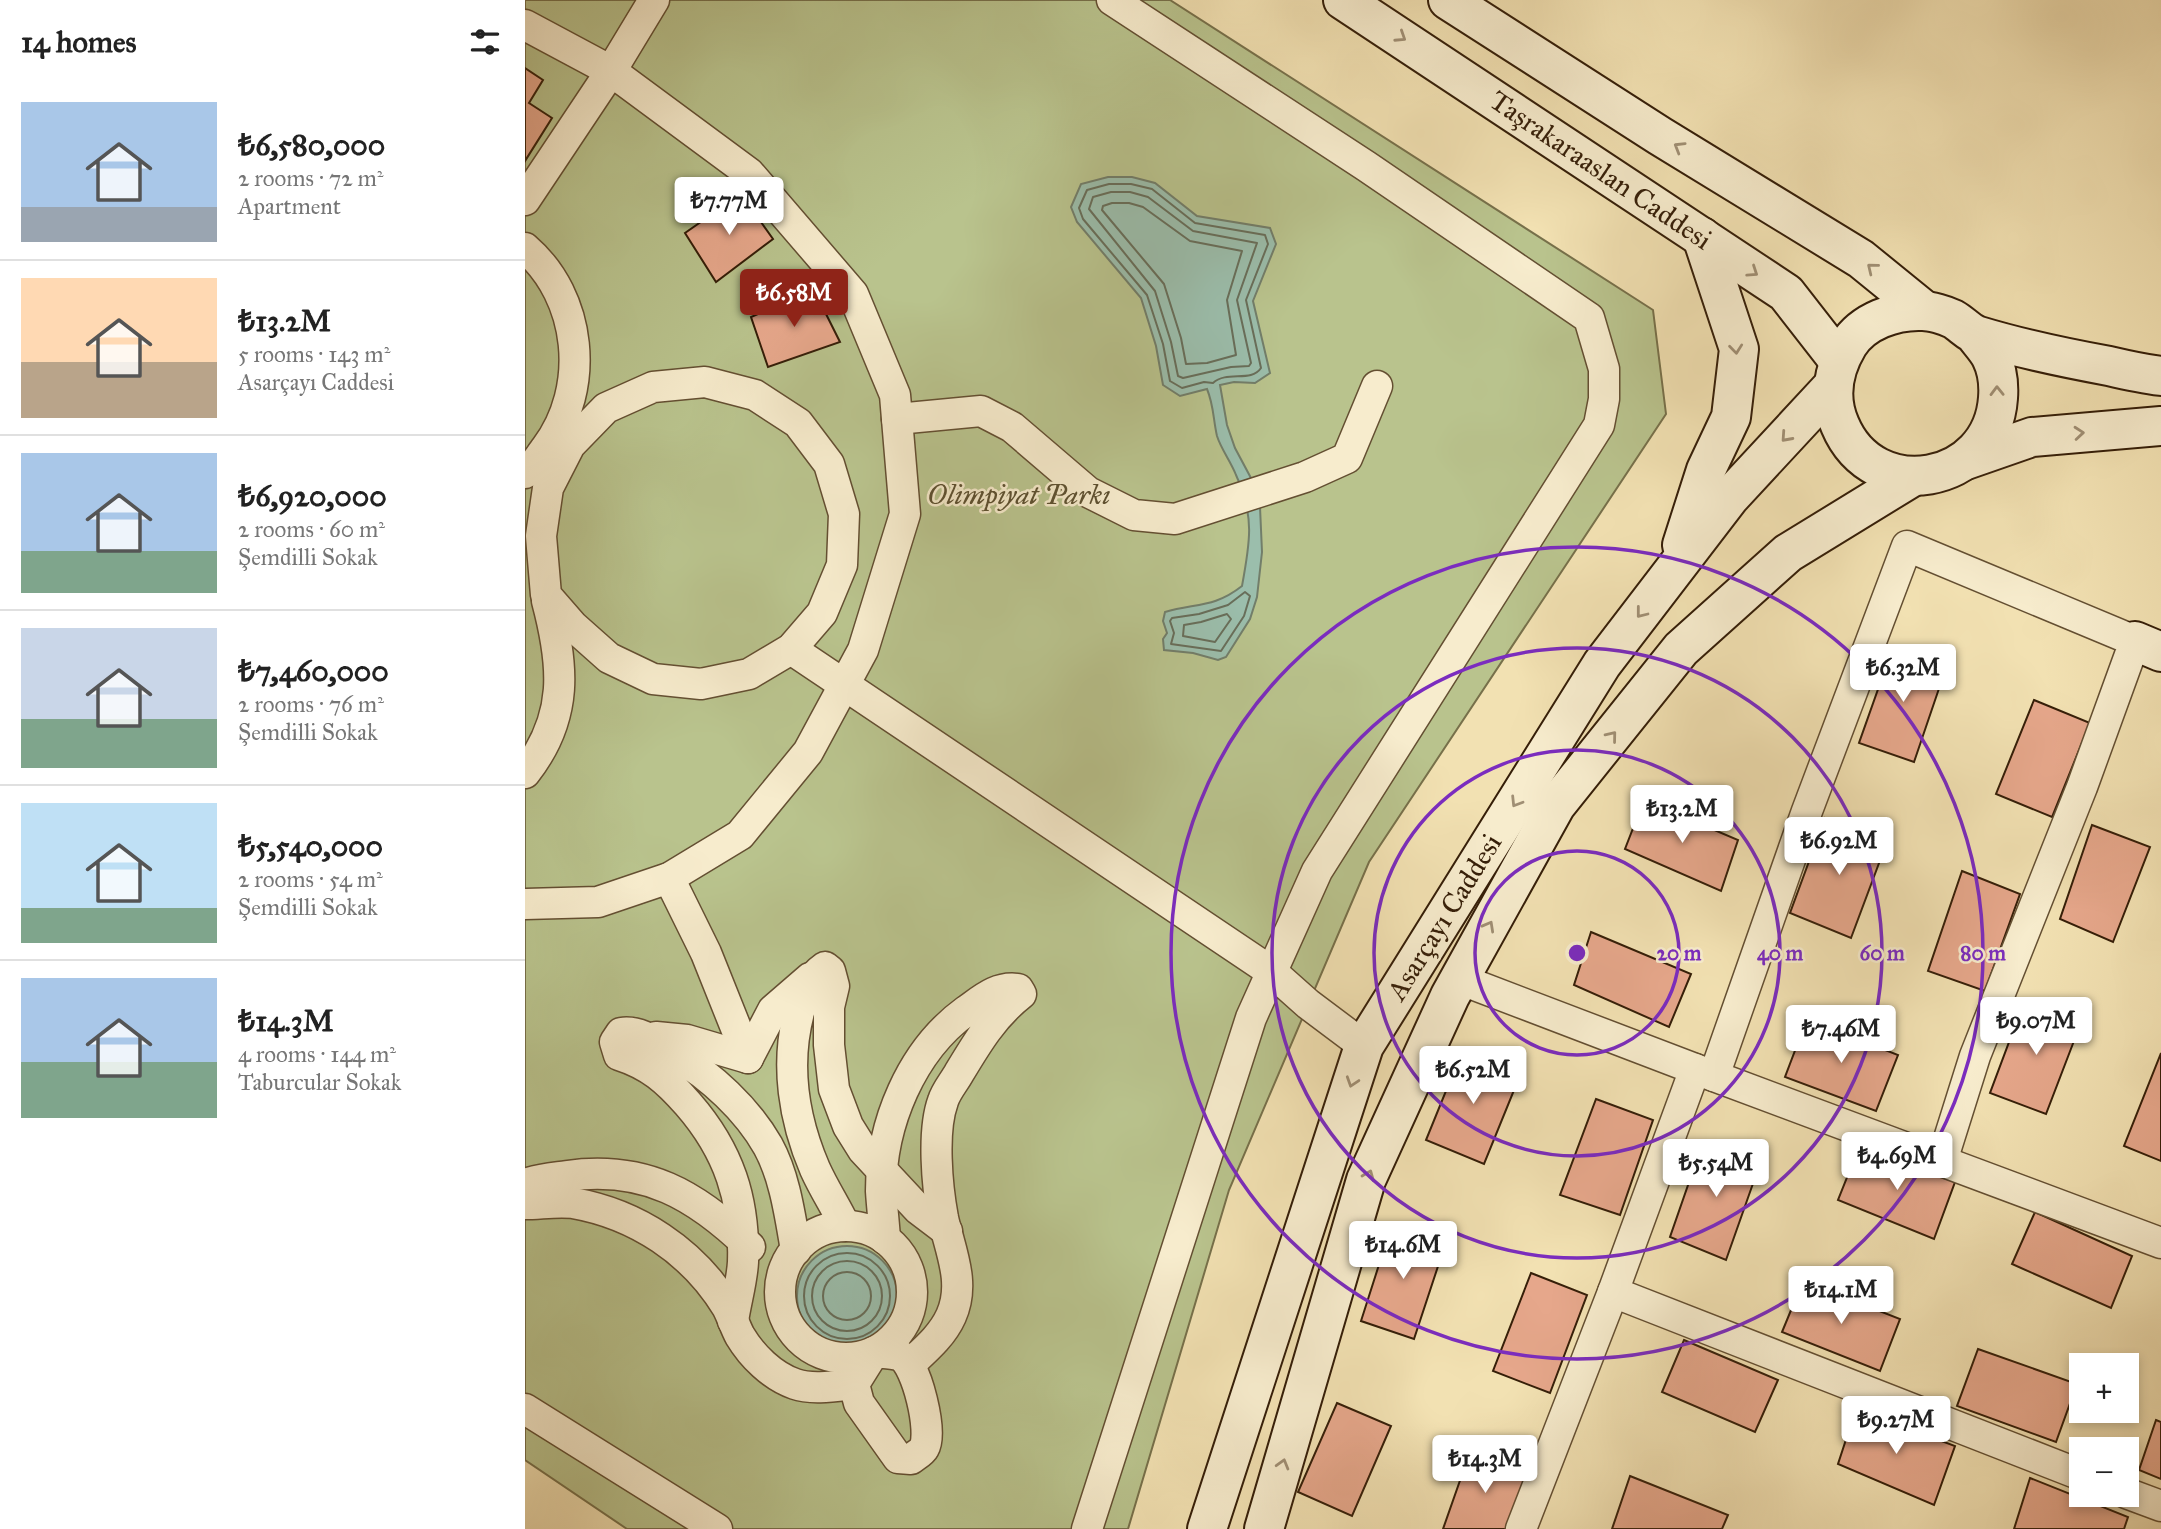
<!DOCTYPE html>
<meta charset="utf-8">
<style>
:root{--surface:#fff;--page:#f6f6f6;--text:#222;--muted:#767676;--line:#e0e0e0;--accent:#8f2418}
body{margin:0;font-family:"IM FELL Great Primer",serif;background:var(--page);color:var(--text);height:100vh;display:flex;flex-direction:column;font-size:26px;white-space:nowrap}
*{box-sizing:border-box;margin:0}
p{font-size:23px;color:var(--muted)}
.icon{flex:none;width:38px;height:38px;fill:none;stroke:currentColor;stroke-width:2;stroke-linecap:round;stroke-linejoin:round}
.map{position:relative;flex:1;overflow:hidden}
.drawer{display:flex;flex-direction:column;background:var(--surface);width:525px}
.drawer>*{flex:none}
.controls{position:absolute;left:1544px;top:1353px;display:grid;gap:14px}
.controls a{display:grid;place-items:center;width:70px;height:70px;border-radius:0px;background:var(--surface);box-shadow:0 4px 10px #0003;font-size:35px}
.price{position:absolute;translate:-50% -60px;padding:0 16px;border-radius:7px;background:#fff;color:#222;font-size:23px;line-height:46px;filter:drop-shadow(0 2px 4px #0008)}
.price::after{content:'';position:absolute;left:50%;top:42px;width:21px;height:16px;margin-left:-10px;background:inherit;clip-path:polygon(0 0,100% 0,50% 100%)}
.price.selected{background:var(--accent);color:#fff}
ul{padding:0;list-style:none}
li{display:flex;align-items:center;gap:21px;height:175px;padding:0 21px}
li+li{border-top:2px solid var(--line)}
li span{display:grid;place-items:center;flex:none;width:196px;height:140px;border-radius:0px;color:#555}
li>.icon{margin-inline-start:auto}
span .icon{width:84px;height:84px;fill:#fffc;stroke-width:1}
li b{font-size:30px}
h2{display:flex;justify-content:space-between;align-items:center;height:84px;padding:0 21px;font-size:30px}
main{display:flex;flex:1;min-height:0}
.map>svg:first-child{display:block}
</style>
<main>
<section class="drawer">
<h2>14 homes<svg class="icon" aria-label="filters" viewBox="0 0 24 24"><path d="M4 7h16M4 17h16"/><circle cx="9" cy="7" r="2"/><circle cx="15" cy="17" r="2"/></svg></h2>
<ul>
<li><span style="background:linear-gradient(#a9c7e8 75%,#9aa5b1 0)"><svg class="icon" aria-label="home" viewBox="0 0 24 24"><path d="M3 11l9-7 9 7M6 9v11h12V9"/></svg></span><div><b>₺6,580,000</b><p>2 rooms · 72 m²</p><p>Apartment</p></div></li>
<li><span style="background:linear-gradient(#ffd9b3 60%,#b9a48a 0)"><svg class="icon" aria-label="home" viewBox="0 0 24 24"><path d="M3 11l9-7 9 7M6 9v11h12V9"/></svg></span><div><b>₺13.2M</b><p>5 rooms · 143 m²</p><p>Asarçayı Caddesi</p></div></li>
<li><span style="background:linear-gradient(#a9c7e8 70%,#7fa58c 0)"><svg class="icon" aria-label="home" viewBox="0 0 24 24"><path d="M3 11l9-7 9 7M6 9v11h12V9"/></svg></span><div><b>₺6,920,000</b><p>2 rooms · 60 m²</p><p>Şemdilli Sokak</p></div></li>
<li><span style="background:linear-gradient(#c9d6e8 65%,#7fa58c 0)"><svg class="icon" aria-label="home" viewBox="0 0 24 24"><path d="M3 11l9-7 9 7M6 9v11h12V9"/></svg></span><div><b>₺7,460,000</b><p>2 rooms · 76 m²</p><p>Şemdilli Sokak</p></div></li>
<li><span style="background:linear-gradient(#bfe0f5 75%,#7fa58c 0)"><svg class="icon" aria-label="home" viewBox="0 0 24 24"><path d="M3 11l9-7 9 7M6 9v11h12V9"/></svg></span><div><b>₺5,540,000</b><p>2 rooms · 54 m²</p><p>Şemdilli Sokak</p></div></li>
<li><span style="background:linear-gradient(#a9c7e8 60%,#7fa58c 0)"><svg class="icon" aria-label="home" viewBox="0 0 24 24"><path d="M3 11l9-7 9 7M6 9v11h12V9"/></svg></span><div><b>₺14.3M</b><p>4 rooms · 144 m²</p><p>Taburcular Sokak</p></div></li>
</ul>
</section>
<div class="map">
<svg width="1636" height="1529" viewBox="0 0 1636 1529">
<rect width="100%" height="100%" fill="#f2e1b2"/>
<filter id="stains"><feTurbulence type="fractalNoise" baseFrequency=".00286" numOctaves="4"/><feColorMatrix values="0 0 0 0 .2 0 0 0 0 .09 0 0 0 0 .02 0 0 0 .5 -.17"/></filter>
<radialGradient id="worn" r=".72"><stop offset=".6" stop-color="#630" stop-opacity="0"/><stop offset="1" stop-color="#630" stop-opacity=".3"/></radialGradient>
<polygon fill="#b9c38d" stroke="#77704a" stroke-width="2" points="0,0 645,0 1128,310 1141,414 844,862 704,1190 603,1529 102,1529 0,1460"/>
<g fill="#9bbeac" stroke="#727e6a" stroke-width="2">
<path d="M583,177H607L630,183L672,216L745,228L751,244L728,301L745,373L730,383L709,382L695,385L702,425L710,448L727,480L735,507L737,552L732,597L725,619L701,657L693,660L668,653L639,650L638,639L642,633L638,621L640,612C671,603 689,608 717,586C725,543 730,516 711,475C706,462 696,449 692,436C688,419 689,406 682,389L655,396L638,385L631,346L616,298L552,222L546,207L556,184Z"/>
<circle cx="322" cy="1296" r="50"/>
</g>
<g fill="none" stroke-linecap="round" stroke-linejoin="round">
<g stroke="#686e5a" stroke-width="2">
<path d="M584,184H606L627,189L670,223L740,235L743,244L721,300L736,368C726,383 702,370 688,383L679,382L657,388L645,381L638,344L622,295L558,219L554,208L562,190Z"/>
<polygon points="586,192 605,192 623,197 668,231 732,243 712,300 726,363 724,366 706,367 658,378 653,376 646,342 630,291 564,209 568,197"/>
<polygon points="587,203 604,203 618,207 665,241 717,251 702,300 711,355 682,363 661,364 656,338 639,284 577,210 578,206"/>
<polygon points="720,592 725,596 719,616 696,651 646,644 649,633 645,621 647,618 674,614 703,605"/>
<polygon points="702,614 706,619 690,642 658,636 659,625 676,622"/>
<circle cx="322" cy="1296" r="43"/>
<circle cx="322" cy="1296" r="35"/>
<circle cx="322" cy="1296" r="24"/>
</g>
</g>
<g fill="#e6a78b" stroke="#351e08" stroke-width="2">
<polygon points="0,68 18,80 4,103 27,118 0,161"/>
<polygon points="216,194 248,239 191,282 160,233"/>
<polygon points="289,290 315,342 243,367 226,317"/>
<polygon points="1368,647 1422,665 1389,762 1334,743"/>
<polygon points="1509,700 1565,723 1527,817 1471,794"/>
<polygon points="1119,800 1213,840 1196,891 1100,849"/>
<polygon points="1300,818 1363,839 1326,938 1265,913"/>
<polygon points="1567,825 1625,847 1588,942 1535,919"/>
<polygon points="1437,871 1495,894 1460,991 1403,971"/>
<polygon points="1066,932 1166,974 1144,1027 1049,985"/>
<polygon points="1499,1002 1557,1020 1521,1114 1465,1093"/>
<polygon points="1282,1019 1373,1055 1351,1111 1260,1077"/>
<polygon points="938,1049 996,1073 959,1164 901,1140"/>
<polygon points="1636,1053 1636,1161 1599,1146"/>
<polygon points="1071,1099 1128,1120 1095,1215 1035,1195"/>
<polygon points="1178,1142 1237,1158 1201,1260 1145,1237"/>
<polygon points="1335,1145 1430,1182 1409,1239 1313,1200"/>
<polygon points="1510,1212 1607,1256 1586,1308 1487,1264"/>
<polygon points="867,1224 921,1242 889,1339 836,1321"/>
<polygon points="1006,1273 1062,1295 1025,1393 968,1371"/>
<polygon points="1278,1281 1375,1319 1355,1371 1257,1332"/>
<polygon points="1159,1340 1253,1380 1230,1432 1137,1392"/>
<polygon points="1453,1349 1552,1384 1531,1442 1432,1406"/>
<polygon points="812,1403 866,1426 827,1516 773,1492"/>
<polygon points="1331,1409 1430,1446 1409,1505 1313,1464"/>
<polygon points="1631,1420 1636,1422 1636,1479 1614,1470"/>
<polygon points="945,1452 1002,1472 982,1529 918,1529"/>
<polygon points="1105,1476 1203,1515 1197,1529 1087,1529"/>
<polygon points="1505,1478 1603,1517 1599,1529 1489,1529"/>
</g>
<g fill="none" stroke-linecap="round" stroke-linejoin="round">
<g stroke="#644f32" stroke-width="33">
<g id="street">
<polyline points="0,25 86,71 129,0"/>
<polyline points="0,200 86,71 224,173 328,294 370,395 380,514 338,650 283,752 215,835 144,878 73,902 0,904"/>
<path d="M0,248C57,297 66,388 21,448C14,457 9,467 0,473"/>
<polygon points="180,382 230,395 273,423 304,464 319,514 317,565 297,613 266,649 224,674 176,684 128,679 84,658 48,626 21,595 16,536 23,488 45,445 81,408 128,387"/>
<polyline points="372,419 456,411 487,427 563,492 609,515 650,519 780,477 822,458 852,386"/>
<polyline points="266,649 747,972 783,1004 839,1046"/>
<path d="M0,773C44,717 39,665 22,601"/>
<polyline points="144,878 181,953 223,1058"/>
<polyline points="934,979 1170,1069 1088,1292 996,1529"/>
<polyline points="131,1037 162,1040 223,1058 248,1010 285,978"/>
<polyline points="1170,1069 1636,1243"/>
<polyline points="1189,1076 1282,811 1382,546 1610,641 1557,787 1450,1056 1417,1161"/>
<path d="M0,1184C14,1179 28,1178 42,1176C120,1165 171,1195 225,1247"/>
<path d="M0,1204C15,1204 33,1201 48,1203C111,1214 168,1251 202,1307C207,1316 210,1327 215,1336C227,1356 247,1376 270,1384C287,1390 311,1386 329,1384"/>
<path d="M320,1226C311,1207 299,1189 290,1169C269,1120 260,1065 274,1012C280,993 283,979 300,967L305,971L309,986L304,1007V1045L309,1089L323,1126L338,1150L393,1209L422,1231"/>
<circle cx="321" cy="1292" r="66"/>
<path d="M360,1239C359,1223 357,1207 356,1191C356,1124 386,1051 441,1011C458,999 472,986 493,989L496,994C468,1016 452,1043 434,1073C429,1082 421,1091 418,1101C407,1131 412,1186 418,1218C425,1250 441,1283 426,1316C417,1336 400,1350 385,1364"/>
<polyline points="1088,1292 1556,1475"/>
<path d="M208,1321C211,1301 217,1281 218,1262C220,1200 204,1151 163,1104C142,1080 125,1065 94,1055L90,1042L96,1033C116,1030 132,1044 149,1054C186,1076 222,1109 243,1146C260,1177 265,1216 271,1250"/>
<path d="M349,1352C357,1353 369,1353 376,1356C392,1365 408,1433 399,1448C397,1452 390,1456 386,1459L373,1458L334,1403L329,1384Z"/>
<polyline points="0,1409 192,1529"/>
<polyline points="1601,1493 1636,1506"/>
<polyline points="562,1529 726,1018 792,871 1074,425 1079,399 1079,369 1064,318 841,166 587,0"/>
</g>
</g>
<g stroke="#351e08" stroke-width="42">
<g id="secondary">
<polyline points="818,0 1261,293 1314,361"/>
<polyline points="923,0 1135,136 1336,259 1400,311"/>
<path d="M1450,335C1455,342 1462,349 1466,357C1472,369 1474,385 1473,398C1467,485 1349,506 1315,425C1303,398 1308,370 1323,345C1338,321 1370,310 1397,311C1406,311 1420,315 1428,319C1437,324 1444,333 1454,336C1497,349 1540,358 1584,366C1601,370 1619,374 1636,376"/>
<polyline points="1441,460 1507,437 1636,426"/>
<polyline points="1157,545 1181,470 1206,417 1214,349 1177,237"/>
<polyline points="1610,641 1636,652"/>
<polyline points="682,1529 839,1046 1077,664 1205,497 1307,387"/>
<polyline points="739,1529 841,1180 925,996 1031,805 1156,649 1263,553 1387,477"/>
</g>
</g>
<use href="#street" stroke="#f7eccd" stroke-width="30"/>
<use href="#secondary" stroke="#f7eccd" stroke-width="38"/>
</g>
<defs><path id="oneway-chevron" d="M-2-3.5L2.5 0L-2 3.5" fill="none" stroke-width="1.6" stroke-linecap="round" stroke-linejoin="round" transform="scale(1.75)"/></defs>
<g stroke="#a08f74">
<use href="#oneway-chevron" transform="translate(876 37) rotate(33)"/>
<use href="#oneway-chevron" transform="translate(1154 147) rotate(-149)"/>
<use href="#oneway-chevron" transform="translate(1347 268) rotate(-141)"/>
<use href="#oneway-chevron" transform="translate(1228 272) rotate(34)"/>
<use href="#oneway-chevron" transform="translate(1211 349) rotate(84)"/>
<use href="#oneway-chevron" transform="translate(1472 391) rotate(-91)"/>
<use href="#oneway-chevron" transform="translate(1554 433) rotate(-5)"/>
<use href="#oneway-chevron" transform="translate(1261 437) rotate(132)"/>
<use href="#oneway-chevron" transform="translate(1116 613) rotate(128)"/>
<use href="#oneway-chevron" transform="translate(1087 736) rotate(-51)"/>
<use href="#oneway-chevron" transform="translate(991 802) rotate(122)"/>
<use href="#oneway-chevron" transform="translate(964 926) rotate(-61)"/>
<use href="#oneway-chevron" transform="translate(827 1082) rotate(108)"/>
<use href="#oneway-chevron" transform="translate(844 1175) rotate(-68)"/>
<use href="#oneway-chevron" transform="translate(758 1464) rotate(-74)"/>
</g>
<g fill="none" stroke="#7b2cbf" stroke-width="3.5">
<circle cx="1052" cy="953" r="102"/>
<circle cx="1052" cy="953" r="203"/>
<circle cx="1052" cy="953" r="305"/>
<circle cx="1052" cy="953" r="406"/>
</g>
<g text-anchor="middle" dominant-baseline="central" stroke-width="5" stroke-linejoin="round" paint-order="stroke">
<g font-size="28" fill="#351e08" stroke="#f7eccd">
<text transform="translate(1076 170) rotate(34)">Taşrakaraaslan Caddesi</text>
<text transform="translate(919 917) rotate(-58)">Asarçayı Caddesi</text>
</g>
<g font-size="28" font-style="italic" fill="#5d5030" stroke="#f7eccd">
<text x="494" y="494">Olimpiyat Parkı</text>
</g>
</g>
<circle cx="1052" cy="953" r="10" fill="#7b2cbf" stroke="#f7eccd" stroke-width="3.5"/>
<g font-size="21" text-anchor="middle" font-weight="bold" fill="#7b2cbf" stroke="#f7eccd" stroke-width="5" stroke-linejoin="round" paint-order="stroke">
<text x="1154" y="960">20 m</text>
<text x="1255" y="960">40 m</text>
<text x="1357" y="960">60 m</text>
<text x="1458" y="960">80 m</text>
</g>
<rect width="100%" height="100%" filter="url(#stains)"/>
<rect width="100%" height="100%" fill="url(#worn)"/>
</svg>
<div class="controls">
<a>+</a>
<a>−</a>
</div>
<b class="price" style="left:204px;top:237px">₺7.77M</b>
<b class="price selected" style="left:269px;top:329px">₺6.58M</b>
<b class="price" style="left:1378px;top:704px">₺6.32M</b>
<b class="price" style="left:1157px;top:845px">₺13.2M</b>
<b class="price" style="left:1314px;top:877px">₺6.92M</b>
<b class="price" style="left:1511px;top:1057px">₺9.07M</b>
<b class="price" style="left:1316px;top:1065px">₺7.46M</b>
<b class="price" style="left:948px;top:1106px">₺6.52M</b>
<b class="price" style="left:1372px;top:1192px">₺4.69M</b>
<b class="price" style="left:1191px;top:1199px">₺5.54M</b>
<b class="price" style="left:878px;top:1281px">₺14.6M</b>
<b class="price" style="left:1316px;top:1326px">₺14.1M</b>
<b class="price" style="left:1371px;top:1456px">₺9.27M</b>
<b class="price" style="left:960px;top:1495px">₺14.3M</b>
</div>
</main>
